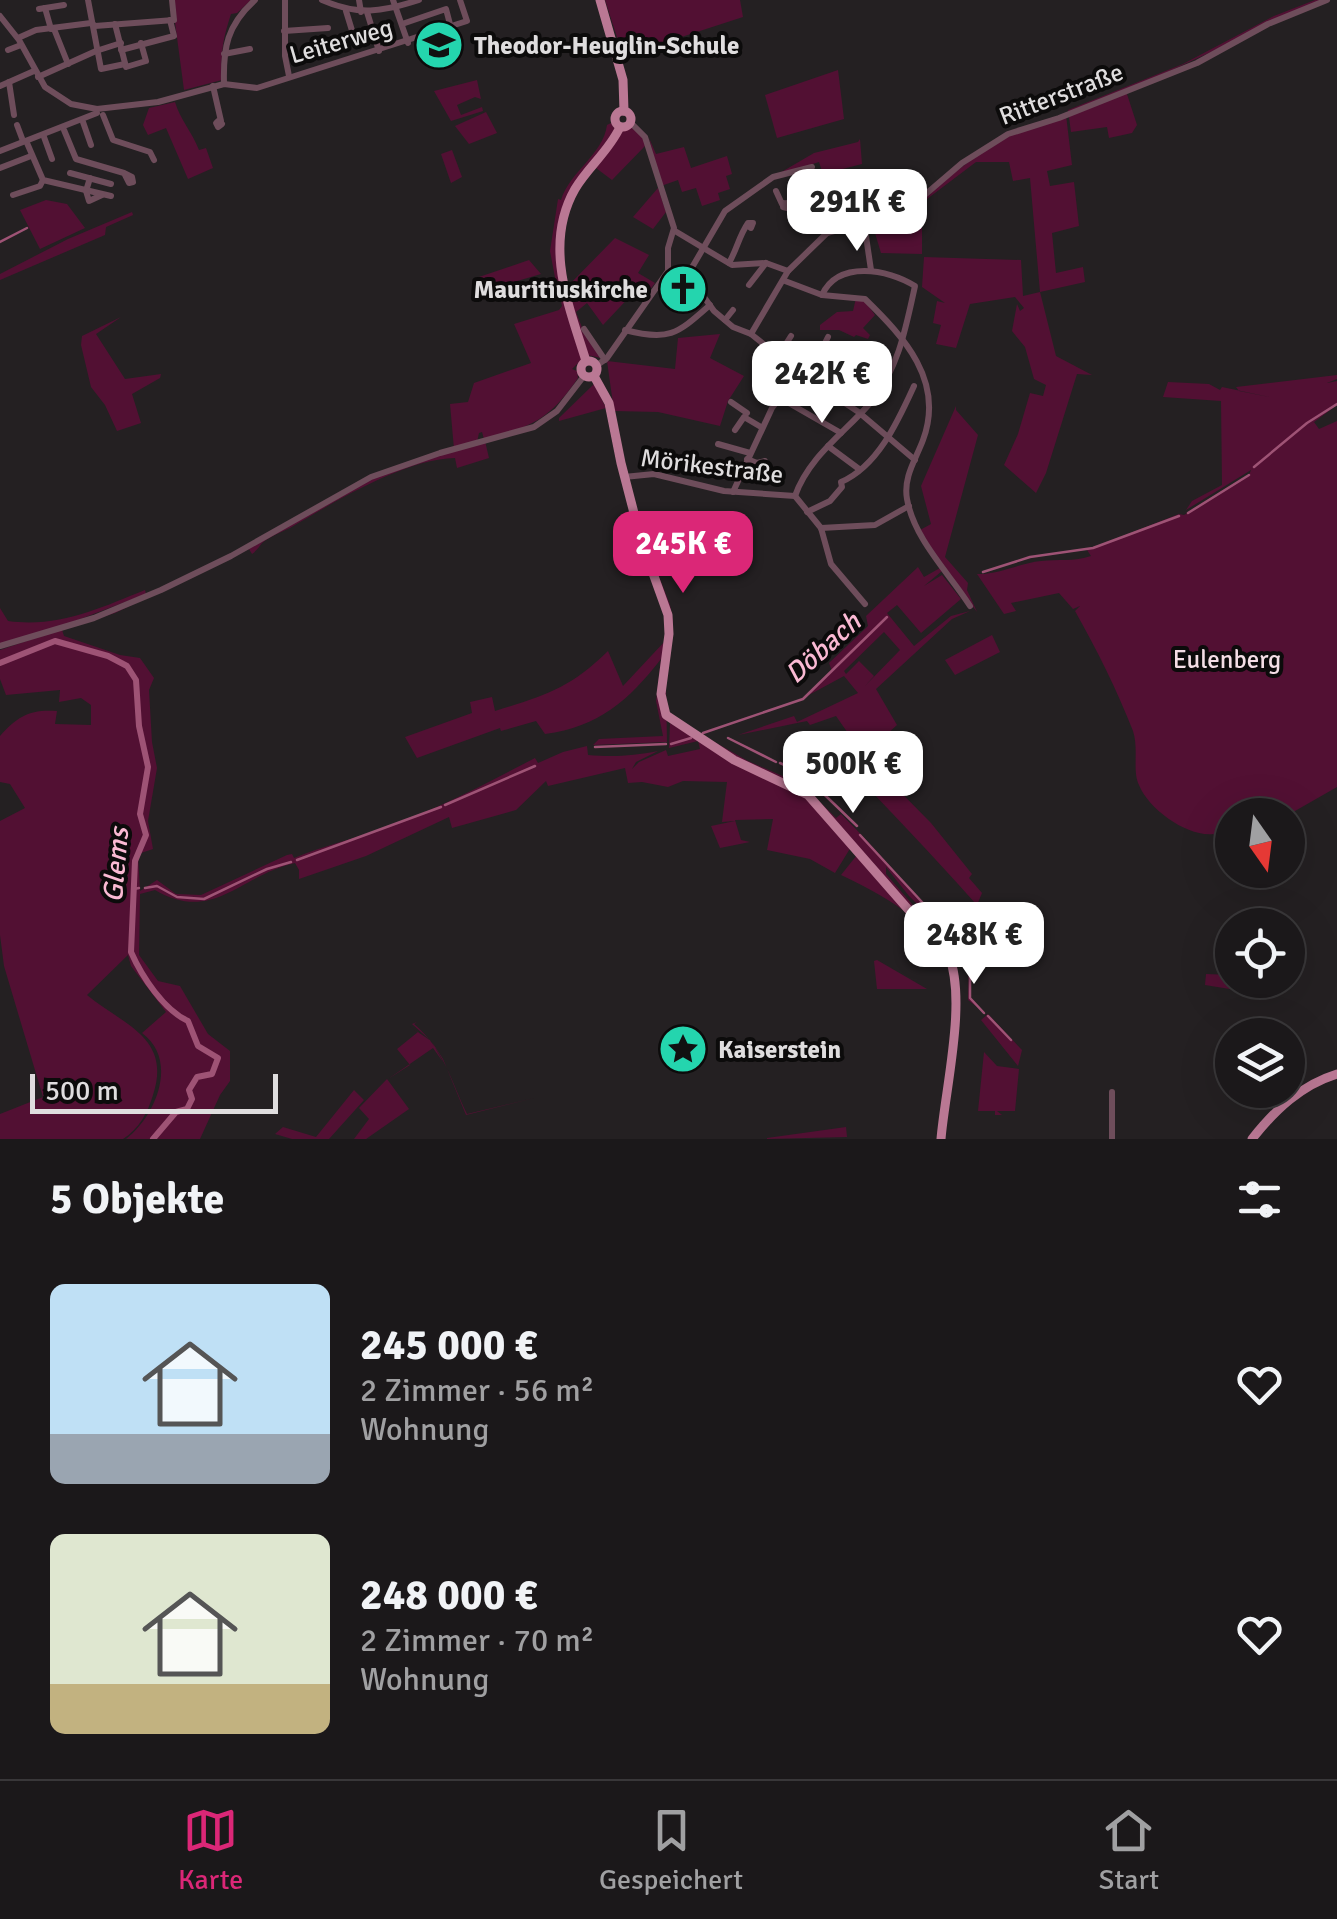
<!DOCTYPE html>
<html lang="de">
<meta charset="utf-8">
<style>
:root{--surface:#1b181a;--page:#242123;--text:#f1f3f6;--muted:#a0a0a2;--line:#393739;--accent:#db2777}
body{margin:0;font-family:Signika,sans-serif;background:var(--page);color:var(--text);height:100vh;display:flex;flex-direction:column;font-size:38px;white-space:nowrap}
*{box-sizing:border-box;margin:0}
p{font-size:32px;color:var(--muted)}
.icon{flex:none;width:55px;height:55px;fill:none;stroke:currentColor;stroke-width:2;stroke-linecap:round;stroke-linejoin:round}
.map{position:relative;height:1139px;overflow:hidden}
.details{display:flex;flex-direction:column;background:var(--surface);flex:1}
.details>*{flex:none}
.needle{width:65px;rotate:166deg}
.tools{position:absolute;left:1215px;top:798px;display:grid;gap:20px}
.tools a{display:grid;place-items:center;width:90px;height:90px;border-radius:50%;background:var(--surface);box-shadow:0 10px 40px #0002,0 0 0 2px var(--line);font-size:50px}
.scale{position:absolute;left:30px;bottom:25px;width:248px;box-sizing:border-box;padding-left:10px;border:5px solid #dfddde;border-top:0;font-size:28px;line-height:35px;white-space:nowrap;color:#dfddde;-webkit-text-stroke:8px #0c0b0b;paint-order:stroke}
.price{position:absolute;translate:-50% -85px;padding:0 22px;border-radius:20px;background:#fff;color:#222;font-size:32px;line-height:65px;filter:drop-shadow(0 2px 5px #0008)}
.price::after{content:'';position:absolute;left:50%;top:60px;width:30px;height:22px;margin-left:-15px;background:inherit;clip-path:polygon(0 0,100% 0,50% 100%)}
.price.active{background:var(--accent);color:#fff}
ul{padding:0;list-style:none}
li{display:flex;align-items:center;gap:30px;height:250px;padding:0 50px}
li span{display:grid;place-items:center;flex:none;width:280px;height:200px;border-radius:15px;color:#555}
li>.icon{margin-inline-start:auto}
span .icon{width:120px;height:120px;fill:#fffc;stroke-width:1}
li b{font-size:42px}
h2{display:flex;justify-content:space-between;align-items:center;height:120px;padding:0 50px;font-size:42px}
.tab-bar{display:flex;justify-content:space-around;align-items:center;height:140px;border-top:2px solid var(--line);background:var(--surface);font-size:28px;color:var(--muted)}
.tab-bar a{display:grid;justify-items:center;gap:5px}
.tab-bar .active{color:var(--accent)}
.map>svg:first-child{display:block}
</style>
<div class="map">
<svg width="1337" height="1139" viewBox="0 0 1337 1139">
<rect width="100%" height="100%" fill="#242022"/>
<g fill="#521033" fill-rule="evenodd">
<path d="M172,0H251L237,13L231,14C223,39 221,49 222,80L184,90Z"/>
<polygon points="605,0 740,0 743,17 623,56"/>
<polygon points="1315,0 1324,0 1126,91 1137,125 1132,133 1109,138 1107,127 1071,132 1068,110 1183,64 1274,16"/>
<polygon points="838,70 844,119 777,138 765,95"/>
<polygon points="477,80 481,99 475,97 457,105 461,115 482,107 483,111 451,121 434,91"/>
<path d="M175,102C180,119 192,132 199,150L206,148L213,168L188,179L166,128L148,135L143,125L149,108Z"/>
<polygon points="486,112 497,133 469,144 455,126"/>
<polygon points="1066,115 1072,165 1047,171 1050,186 1074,182 1079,226 1052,233 1056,273 1083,267 1085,282 1040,292 1056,356 1092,375 1077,374 1046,473 1036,493 1004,465 1018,434 1030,393 1043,396 1046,385 1034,379 1025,347 1012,331 1017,304 1020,311 1024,308 1015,297 970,304 956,348 936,344 941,325 933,323 937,301 945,303 922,287 924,257 1021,260 1023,296 1040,292 1030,178 1013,181 1009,162 976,162 927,199 924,196 1004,135"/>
<path d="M611,123L615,129L592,162L563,219L565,286L557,288L550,251L558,199L561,200C570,171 603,155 607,125Z"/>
<polygon points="634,127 644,135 646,145 612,180 596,168 625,128"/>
<polygon points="649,138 656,154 684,147 691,168 727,156 732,174 726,176 730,189 718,193 720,200 702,206 696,188 682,192 678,180 661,186"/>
<polygon points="860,139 862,164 823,174 819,162 773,177 814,153 858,142"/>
<polygon points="452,150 462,177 451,183 441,154"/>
<polygon points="658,188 666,212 653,229 633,217"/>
<polygon points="46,200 67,204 85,228 40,249 20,210"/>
<polygon points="922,201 922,254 881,253 872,223"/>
<polygon points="132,212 133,215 106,227 105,235 0,280 0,274 68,239"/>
<polygon points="615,238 649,255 638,273 655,283 644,298 634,292 603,325 587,303 576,312 583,330 601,358 587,355 567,287"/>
<polygon points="529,260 541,274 483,291 476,278"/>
<path d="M562,289L582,359L572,369L577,371L578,378C549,420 532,427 484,439L482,432L479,433L477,442L485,441L489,458L457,468L455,458C404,459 334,502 290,528C281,532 269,537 262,543C259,547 256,551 252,554L249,549L115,613L62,630L64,636L120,655L140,658L154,678L149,690L152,742L157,768L148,821L153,849L138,854L140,891L157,880L176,894L201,895L287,855L292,854L294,858C323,846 353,839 382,829C437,810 485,784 535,758L538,763L563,752L587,746L588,755C613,757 633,756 658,751L636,762L632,769L639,762L666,750L668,756L700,749L698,741L669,748L670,723L739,764L796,788L810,799L943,950L952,969L953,1002C951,992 953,976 948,964C933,921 879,893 841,875L857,855L851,847L835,873L810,859L767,850L773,819L735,820L741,840L750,842L720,848L711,826L735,821L722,822L727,782L683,781L668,787L642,782L628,783L625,768L548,786L546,781L516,810L452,828L449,817L366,856L299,879V870L295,863C240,875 213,924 155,890L140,894L139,955L158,981L180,986L208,1034L230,1051V1081L220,1095L200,1139H126C156,1116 179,1060 142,1033L166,1012L131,966L128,955L87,995C123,1025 172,1037 153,1095C148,1112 139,1129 123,1139H0V1114L43,1097L4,966L0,935V821L25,808L10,784L0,782V736C18,716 30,709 57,711L55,724L91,725V705L81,698L59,702L60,690L6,695L0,679V650L62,629L61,626L0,646V608L8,621C59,628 100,608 145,590L146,594L62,626C89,621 115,609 141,598C248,553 341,479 454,449L450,404L468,402L474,383L531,363L514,324L559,310L562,306L559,291Z"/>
<polygon points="856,298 864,300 875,315 863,328 870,335 868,339 856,335 854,337 839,330 820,330 820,325 837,312 853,311"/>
<polygon points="121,317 96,334 125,379 161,374 160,378 132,394 141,423 117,431 105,405 91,387 81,345 82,336"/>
<polygon points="720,334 710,358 744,376 728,401 720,426 658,412 614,411 607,361 675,369 678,338"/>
<path d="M1337,375V379L1327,383L1337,381V405L1279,448L1314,422L1319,429L1337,421V787L1288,815H1232V830L1221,833L1228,832V844L1213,834C1188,837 1149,810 1139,785C1132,771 1139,749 1133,731C1117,690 1097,650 1075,611L1080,606L1073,609L1059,593L1011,603L1016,611L1004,614L977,574C998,575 1020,563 1041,561C1058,559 1074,562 1091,556L1087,550L1179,514L1184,515L1249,475L1251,470L1186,510L1192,501L1222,485L1221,401L1163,397L1168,382L1209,384L1220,390L1222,387L1274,398L1239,391L1236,387Z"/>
<polygon points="594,384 606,408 559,421 559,418"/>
<polygon points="956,406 956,410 978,435 945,557 968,583 967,590 977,612 930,550 920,530 931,524 921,486"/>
<path d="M651,556L670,605L673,623L666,686L667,742L593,745L599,739L663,736L656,701L661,659C629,700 599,727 545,734L536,721L501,731L500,728L417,758L405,737L472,713L470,702L492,697L495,711C546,695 569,689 608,651L623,686L666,640L664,612L644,560L634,562Z"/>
<path d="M918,567L924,577L940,568L942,571L924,586L942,575L961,599L921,633L897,605L887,613L914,646L951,616L970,611L952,619L876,689L897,725L864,755L931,823L972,874L969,878L982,893L977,905L1010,930L1006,939L975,912V903C927,849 879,799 828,747L827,745L847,739L859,749L836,716L810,725L807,721L738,735L794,716L797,722L858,693L844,676L807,696L832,671L829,663L868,626L866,616ZM884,632L900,650L865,686L874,676L859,661L846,674L844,671Z"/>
<polygon points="992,635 1000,652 955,675 945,660"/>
<path d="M711,740L748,761L803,785L836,818L841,814C886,858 923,908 970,950V997L986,1014L968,1000L969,964L966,952L909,896L886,867V874L951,949L948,951L953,964L875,865L820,805L745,764Z"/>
<polygon points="877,960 927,989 877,989 874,961"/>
<polygon points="1206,974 1232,975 1234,986 1248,988 1248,992 1205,985"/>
<polygon points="988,1014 1022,1050 1018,1066 981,1020"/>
<path d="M417,1022L414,1024C444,1049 451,1081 467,1114L534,1098L466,1115L443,1059L432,1042L443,1062L433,1048L388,1079L410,1065L397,1049L418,1032L409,1026L431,1041L412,1024Z"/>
<polygon points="686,1040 691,1060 671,1065 666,1045"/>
<polygon points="984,1052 997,1066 1019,1069 1015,1111 997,1111 1002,1115 995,1115 995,1111 978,1111"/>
<polygon points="387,1079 409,1109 366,1139 354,1139 369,1119 359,1108"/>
<polygon points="354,1090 364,1100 329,1139 292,1139 275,1134 283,1127 316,1137"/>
<polygon points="846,1127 847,1137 767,1139 767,1138"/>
</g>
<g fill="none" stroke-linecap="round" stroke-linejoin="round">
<g stroke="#9e5375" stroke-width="2.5">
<polyline points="0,242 27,228"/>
<polyline points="1254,467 1307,423 1337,404"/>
<polyline points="1188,513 1249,475"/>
<polyline points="983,572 1030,557 1093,548 1179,516"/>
<polyline points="703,733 803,699 887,617"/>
<polyline points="728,738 776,762"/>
<polyline points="671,744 691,738"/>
<polyline points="595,747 666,744"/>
<polyline points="780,763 802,773 857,826"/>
<polyline points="445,805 535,766"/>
<polyline points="860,835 958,941"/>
<polyline points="297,860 441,807"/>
<polyline points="145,888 157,886 177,897 204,899 267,869 291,862"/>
<polyline points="134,889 139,888"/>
<polyline points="962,944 970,956 970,998 984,1013"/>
<polyline points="988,1016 1011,1040"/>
</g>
<path stroke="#9e5375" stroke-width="6" d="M0,663L55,641L108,656L127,666L136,680L139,726L148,767L140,814L146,835L135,861L131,952C142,977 164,1010 188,1021L198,1046L218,1058L212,1074L197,1077L189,1090L192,1099L187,1109L176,1112L153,1139"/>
<g stroke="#6e4d5b" stroke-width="6">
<polyline points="88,0 101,69 125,64"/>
<polyline points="285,0 285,56 289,76"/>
<path d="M322,0C358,16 382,12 419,0"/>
<polyline points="359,0 361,12"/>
<polyline points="393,0 408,43"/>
<polyline points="45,8 51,29"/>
<polyline points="39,9 64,5"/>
<polyline points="346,11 354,37"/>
<polyline points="367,12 379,51"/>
<polyline points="0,16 19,40 45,87 71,104 97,109 158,102 224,84 257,88 467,21 460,0"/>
<polyline points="115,24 126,67 146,61 141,43"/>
<polyline points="402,24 446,9 451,28"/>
<polyline points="54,29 68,64"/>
<polyline points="284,31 328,28"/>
<polyline points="18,38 36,30 91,23 95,26 174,20 172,0"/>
<polyline points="8,50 21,45"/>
<polyline points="121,50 174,36 170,20"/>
<polyline points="96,51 121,43"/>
<polyline points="224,54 250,49"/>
<polyline points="38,77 96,51"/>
<polyline points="9,82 14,115"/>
<path d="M224,83C223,48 227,25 255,0"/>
<polyline points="0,86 34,71"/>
<polyline points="213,86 221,121"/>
<polyline points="103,115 113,140 150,152 154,160"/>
<polygon points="218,121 222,124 218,127 216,123"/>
<polyline points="83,122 91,145"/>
<polyline points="630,122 645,137 674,228 668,248 668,271"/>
<polyline points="17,125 23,141"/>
<polyline points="64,130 76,159 124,173 129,183 133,182 132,177 124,173"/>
<polyline points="44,137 52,159"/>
<polyline points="27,143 43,180 111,196"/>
<polyline points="0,151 97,113"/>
<polyline points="0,168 31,156"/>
<polyline points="70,173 111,184"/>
<polyline points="90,178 86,191 89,201 102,195"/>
<polyline points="776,191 782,204"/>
<polyline points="819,192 827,233"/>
<polyline points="13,195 40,186 43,180"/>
<polygon points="783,203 788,204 787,208 783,207"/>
<polyline points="787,203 847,184 851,202"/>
<polyline points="864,223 871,270"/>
<polyline points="675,231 732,265 766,263 788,271"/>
<path d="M729,263C737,249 739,236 748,223H753L751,228L747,225"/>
<polyline points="668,271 691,279 714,311 733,327 751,334 804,376 860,413"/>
<polyline points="687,276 725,211 773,177 812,167"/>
<path d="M785,281L822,295L865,299C904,337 945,381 923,440C916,459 903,477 907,499C914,539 949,573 970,606"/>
<polyline points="749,285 766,263"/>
<polyline points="725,320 733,310"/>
<polyline points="584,329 605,360"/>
<path d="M625,330C670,342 678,333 710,305"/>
<polyline points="751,334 788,271 827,233 906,211 962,163 1008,134 1059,118 1197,63 1268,24 1327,0"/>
<polyline points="779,355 791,336"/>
<polyline points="837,357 842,353 861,362"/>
<polyline points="596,366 607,358 668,271"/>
<polyline points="820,386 837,357 824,345 828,337"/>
<polyline points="780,398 841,433"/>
<polyline points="731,402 747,413"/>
<polyline points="862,415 915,460"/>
<polyline points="735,430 744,417 761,427"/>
<polyline points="718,444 750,453"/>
<polyline points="828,446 859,469"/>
<polyline points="747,459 757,463 765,461 772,479"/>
<polyline points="624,477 654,474 724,491 795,496"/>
<polyline points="733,492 772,408 800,373"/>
<path d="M795,496C809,456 845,433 872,401C899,367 906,327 915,286C888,269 838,260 822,295"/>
<polyline points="795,496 821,528 831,564 865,604"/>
<path d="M807,512L830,501L842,487L841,482C878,466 898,421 914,386"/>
<polyline points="821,528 875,525 909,506"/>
<polyline points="0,646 94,618 161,590 231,556 371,477 440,453 534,427 557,411 584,376"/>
<polyline points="1112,1139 1112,1092"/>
</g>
<g stroke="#ba7894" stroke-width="9">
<polyline points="600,0 623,80 624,111"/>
<circle cx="623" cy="119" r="8"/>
<circle cx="589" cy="369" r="8"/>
<path d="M586,361C569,306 543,245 575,189C588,167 609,151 620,127"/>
<path d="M594,376L609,403L621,463L641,540L668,615L669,634L661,694L666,715L734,760L808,795L949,956C967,1001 945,1090 941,1139"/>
<path d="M1252,1139C1275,1110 1301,1085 1337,1074"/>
</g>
</g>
<defs>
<g id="school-disc" transform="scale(2.5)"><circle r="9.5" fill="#24d5ae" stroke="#0c0b0b"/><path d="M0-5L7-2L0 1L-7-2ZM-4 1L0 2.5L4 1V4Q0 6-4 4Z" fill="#111"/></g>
<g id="church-disc" transform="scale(2.5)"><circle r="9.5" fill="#24d5ae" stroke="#0c0b0b"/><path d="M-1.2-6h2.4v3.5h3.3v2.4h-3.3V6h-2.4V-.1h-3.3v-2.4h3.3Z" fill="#111"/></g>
<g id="sight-disc" transform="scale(2.5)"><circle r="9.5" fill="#24d5ae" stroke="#0c0b0b"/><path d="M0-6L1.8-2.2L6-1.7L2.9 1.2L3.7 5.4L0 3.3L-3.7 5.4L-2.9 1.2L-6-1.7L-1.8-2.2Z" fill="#111"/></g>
</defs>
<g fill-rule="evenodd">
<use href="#school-disc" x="439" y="45"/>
<use href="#church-disc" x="683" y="289"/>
<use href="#sight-disc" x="683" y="1049"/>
</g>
<g text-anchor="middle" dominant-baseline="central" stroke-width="8" stroke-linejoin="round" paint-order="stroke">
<g font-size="25" fill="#dfddde" stroke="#0c0b0b">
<text transform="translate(341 41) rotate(-16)">Leiterweg</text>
<text transform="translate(1061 94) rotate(-21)">Ritterstraße</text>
<text transform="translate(712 466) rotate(7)">Mörikestraße</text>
</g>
<g font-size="25" font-weight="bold" fill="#dfddde" stroke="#0c0b0b" text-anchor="start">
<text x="474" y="45">Theodor-Heuglin-Schule</text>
<text x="648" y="289" text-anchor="end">Mauritiuskirche</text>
<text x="718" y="1049">Kaiserstein</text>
</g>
<g font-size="25" fill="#f4dee6" stroke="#0c0b0b">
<text x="1227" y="659">Eulenberg</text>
</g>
<g font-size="28" font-style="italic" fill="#fab9d3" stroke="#0c0b0b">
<text transform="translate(823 648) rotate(-42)">Döbach</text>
<text transform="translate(116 865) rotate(-85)">Glems</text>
</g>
</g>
</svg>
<div class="tools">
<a><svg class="needle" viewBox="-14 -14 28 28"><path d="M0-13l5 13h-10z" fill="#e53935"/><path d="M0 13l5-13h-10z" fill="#a0a0a2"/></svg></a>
<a><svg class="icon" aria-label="locate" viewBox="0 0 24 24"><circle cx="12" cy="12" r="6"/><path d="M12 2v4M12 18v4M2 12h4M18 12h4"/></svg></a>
<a><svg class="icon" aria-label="layers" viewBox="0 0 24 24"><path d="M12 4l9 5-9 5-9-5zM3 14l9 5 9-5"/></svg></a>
</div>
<div class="scale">500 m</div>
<b class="price" style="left:857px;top:254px">291K €</b>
<b class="price" style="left:822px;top:426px">242K €</b>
<b class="price active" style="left:683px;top:596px">245K €</b>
<b class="price" style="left:853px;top:816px">500K €</b>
<b class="price" style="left:974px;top:987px">248K €</b>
</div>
<section class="details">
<h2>5 Objekte<svg class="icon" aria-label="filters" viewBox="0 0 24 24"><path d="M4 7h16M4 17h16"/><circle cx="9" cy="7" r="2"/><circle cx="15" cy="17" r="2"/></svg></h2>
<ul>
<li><span style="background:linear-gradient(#bfe0f5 75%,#9aa5b1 0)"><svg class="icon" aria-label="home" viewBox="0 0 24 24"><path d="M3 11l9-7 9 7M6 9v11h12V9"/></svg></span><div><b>245 000 €</b><p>2 Zimmer · 56 m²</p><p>Wohnung</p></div><svg class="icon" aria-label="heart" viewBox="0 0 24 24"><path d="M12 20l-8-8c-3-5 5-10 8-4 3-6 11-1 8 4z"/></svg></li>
<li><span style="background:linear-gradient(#dfe7d0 75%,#c2b280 0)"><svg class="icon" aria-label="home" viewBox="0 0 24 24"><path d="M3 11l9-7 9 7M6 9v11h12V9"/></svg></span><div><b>248 000 €</b><p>2 Zimmer · 70 m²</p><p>Wohnung</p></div><svg class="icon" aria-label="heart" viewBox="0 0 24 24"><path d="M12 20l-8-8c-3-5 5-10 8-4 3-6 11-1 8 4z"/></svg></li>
</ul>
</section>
<nav class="tab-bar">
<a class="active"><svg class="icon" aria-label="map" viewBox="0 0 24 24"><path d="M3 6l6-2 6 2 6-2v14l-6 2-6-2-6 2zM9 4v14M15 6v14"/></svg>Karte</a>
<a><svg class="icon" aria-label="saved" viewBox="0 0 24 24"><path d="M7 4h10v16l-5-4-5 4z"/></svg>Gespeichert</a>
<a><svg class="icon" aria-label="home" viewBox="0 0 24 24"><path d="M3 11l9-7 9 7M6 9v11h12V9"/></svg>Start</a>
</nav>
